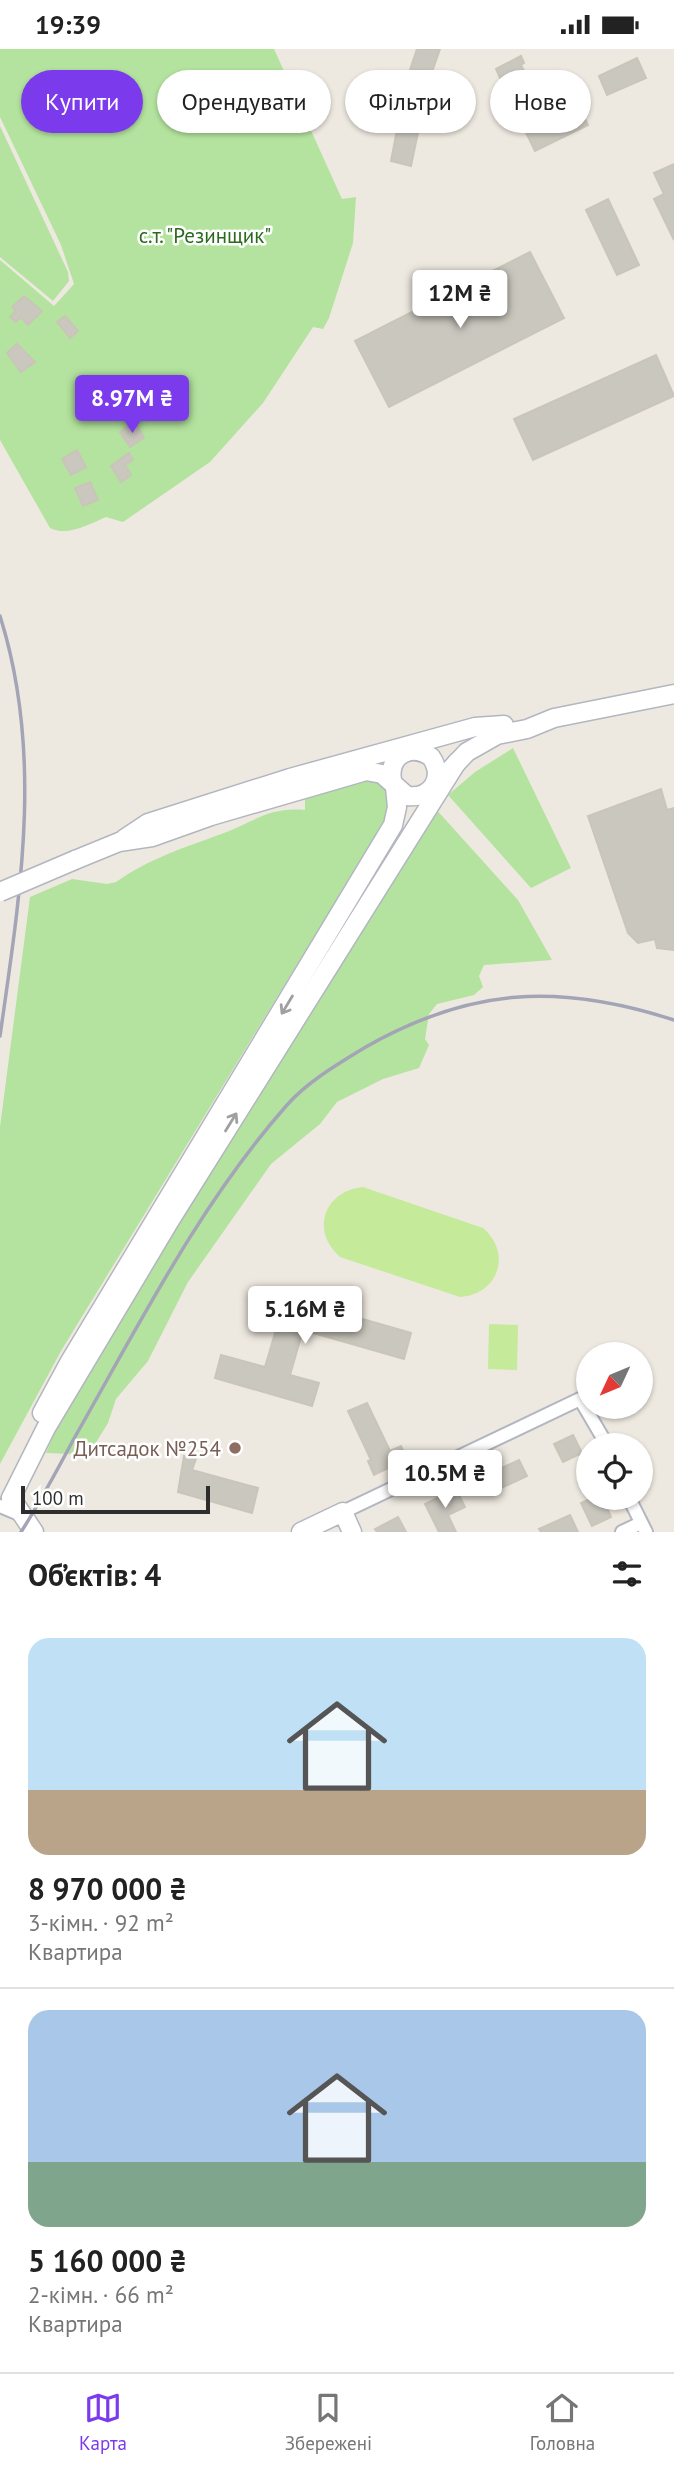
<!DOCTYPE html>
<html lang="uk">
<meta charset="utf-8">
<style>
:root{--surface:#fff;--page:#f6f6f6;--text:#222;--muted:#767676;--line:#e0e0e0;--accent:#7c3aed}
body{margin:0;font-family:"PT Sans",sans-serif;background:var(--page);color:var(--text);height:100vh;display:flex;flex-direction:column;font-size:26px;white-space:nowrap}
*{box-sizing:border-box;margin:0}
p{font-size:23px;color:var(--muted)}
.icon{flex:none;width:38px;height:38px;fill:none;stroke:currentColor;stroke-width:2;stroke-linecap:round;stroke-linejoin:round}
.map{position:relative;height:1483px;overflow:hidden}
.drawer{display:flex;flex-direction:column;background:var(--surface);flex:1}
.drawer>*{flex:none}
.top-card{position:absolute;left:21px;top:21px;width:634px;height:63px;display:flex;gap:14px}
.needle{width:46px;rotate:226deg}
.controls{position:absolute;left:576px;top:1293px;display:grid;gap:14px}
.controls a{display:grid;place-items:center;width:77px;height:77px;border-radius:50%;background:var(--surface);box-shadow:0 2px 5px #0004;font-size:35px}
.scale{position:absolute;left:21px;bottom:18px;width:189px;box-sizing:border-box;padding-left:7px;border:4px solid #2d2d2d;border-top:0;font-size:19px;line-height:24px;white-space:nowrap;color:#2d2d2d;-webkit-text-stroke:5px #fff;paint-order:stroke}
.price{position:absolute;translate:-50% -60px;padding:0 16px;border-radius:7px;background:#fff;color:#222;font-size:23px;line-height:46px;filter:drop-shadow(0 2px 4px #0008)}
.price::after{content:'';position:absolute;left:50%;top:42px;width:21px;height:16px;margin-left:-10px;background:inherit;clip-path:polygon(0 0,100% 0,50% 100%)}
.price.on{background:var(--accent);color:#fff}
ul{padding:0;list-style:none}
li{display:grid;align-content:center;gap:14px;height:371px;padding:0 28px}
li+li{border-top:2px solid var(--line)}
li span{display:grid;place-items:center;height:217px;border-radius:21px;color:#555}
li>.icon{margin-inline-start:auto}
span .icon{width:126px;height:126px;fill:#fffc;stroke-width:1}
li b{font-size:30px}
h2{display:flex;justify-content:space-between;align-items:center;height:84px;padding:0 28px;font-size:30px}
.pill{padding:0 24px;border-radius:32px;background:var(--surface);box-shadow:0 2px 5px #0004;font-size:24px;line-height:63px}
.pill.on{background:var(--accent);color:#fff}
.status{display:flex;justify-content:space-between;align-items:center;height:49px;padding:0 35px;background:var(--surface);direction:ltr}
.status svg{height:19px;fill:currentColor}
.tab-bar{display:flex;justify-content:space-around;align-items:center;height:98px;border-top:2px solid var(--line);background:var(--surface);font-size:19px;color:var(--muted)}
.tab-bar a{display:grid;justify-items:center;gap:4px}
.tab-bar .on{color:var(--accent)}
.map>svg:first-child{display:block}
</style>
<div class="status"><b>19:39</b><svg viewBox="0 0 49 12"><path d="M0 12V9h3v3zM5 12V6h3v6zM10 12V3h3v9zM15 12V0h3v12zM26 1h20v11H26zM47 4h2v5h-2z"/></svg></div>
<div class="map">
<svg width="674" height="1483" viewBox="0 0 674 1483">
<rect width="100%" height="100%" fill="#eee9e0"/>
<g fill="#b3e39e">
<path d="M0,0H274L342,150L356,148L353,194L329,269L323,280L313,278L263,354L210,413L123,473L106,468C89,475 68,488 50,479L0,391V211L54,257L74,235L61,196L0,68Z"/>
<polygon points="0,77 68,223 69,232 53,252 0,208"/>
<polygon points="513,699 571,819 531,839 448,746 475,723"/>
<path d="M368,727C420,751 361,811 343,839C334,854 329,868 318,881L61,1302L0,1415V1078L30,848L72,830L107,835L116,833C150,809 186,798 224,784C255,772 269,758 305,761V744Z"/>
<polygon points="434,758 518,851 552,911 484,916 479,927 483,938 474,946 437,955 429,965 425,990 429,996 419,1019 383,1030 337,1053 320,1075 271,1115 188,1233 148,1312 116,1350 108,1374 95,1395 72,1405 46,1404 57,1378 58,1363 365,878"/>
</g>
<g fill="#c5ea9a">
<path d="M363,1138L483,1179C512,1204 499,1245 460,1248L340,1208C310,1182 324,1142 363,1138Z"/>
<polygon points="489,1275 518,1276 517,1321 488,1320"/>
</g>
<g fill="#cac7be" stroke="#cac5b9" stroke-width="2">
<polygon points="417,0 440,0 427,37 407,30"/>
<polygon points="521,7 524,14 521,16 532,38 509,49 496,20"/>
<polygon points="637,9 646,29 607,46 599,27"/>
<polygon points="538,35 556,72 581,61 588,76 535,102 509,49"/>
<polygon points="401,60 422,64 411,117 391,112"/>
<polygon points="674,115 674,191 654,150 664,145 654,124"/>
<polygon points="608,150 639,216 617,226 586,161"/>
<polygon points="530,203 564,269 389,358 355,292"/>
<polygon points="24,247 42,262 28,276 21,268 16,273 10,268 16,262 12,258"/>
<polygon points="65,267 78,282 70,289 57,273"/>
<polygon points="17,295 35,313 21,323 7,304"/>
<polygon points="656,306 674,347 533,411 514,370"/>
<polygon points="106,340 115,360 97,368 89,349"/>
<polygon points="135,373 144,389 130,398 120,383"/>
<polygon points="77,401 86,418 71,426 62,410"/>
<polygon points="129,404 133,411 125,416 131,426 121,433 111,417"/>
<polygon points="90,433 98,451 83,457 75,439"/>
<polygon points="661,740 667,761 674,759 674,901 657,899 655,890 638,894 628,884 588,767"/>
<polygon points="262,1241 411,1284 404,1310 303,1281 290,1326 319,1334 312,1357 215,1329 221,1306 265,1318 278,1274 255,1267"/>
<polygon points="367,1354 390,1402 401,1397 407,1410 374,1426 368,1412 371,1411 348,1362"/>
<polygon points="573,1386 582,1404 563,1413 554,1395"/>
<polygon points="184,1407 196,1410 192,1421 258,1439 252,1464 178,1443"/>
<polygon points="519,1411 527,1427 497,1441 489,1425"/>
<polygon points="456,1440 465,1458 448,1466 456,1483 439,1483 425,1455"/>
<polygon points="592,1449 603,1449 611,1468 592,1477 581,1454"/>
<polygon points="570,1466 578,1483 541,1483 539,1480"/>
<polygon points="398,1468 406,1483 377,1483 375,1480"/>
</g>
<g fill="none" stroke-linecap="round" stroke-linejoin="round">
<g stroke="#b3b6c0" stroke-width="16">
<g id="street">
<polyline points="629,1449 646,1483"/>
<polyline points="0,1457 19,1465"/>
<polyline points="343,1463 580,1350 607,1396"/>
<polyline points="622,1483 641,1474"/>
</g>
</g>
<g stroke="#b3b6c0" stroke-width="21">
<g id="secondary">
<polyline points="449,722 467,703 497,686 527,680 554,669 674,645"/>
<polyline points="124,790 148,774 290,729 475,678 504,676"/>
<path d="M75,811L119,793L152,788L211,767L366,722L382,725L407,747C432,750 445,728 431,708C411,694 388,706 392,731"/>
<polyline points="42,1364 69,1314 393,776 397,758 395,738"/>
<polyline points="11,1449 46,1379 169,1173 457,713"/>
<polyline points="11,1449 34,1483"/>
<polyline points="301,1483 343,1463 352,1483"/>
</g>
</g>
<use href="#street" stroke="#fff" stroke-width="12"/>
<use href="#secondary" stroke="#fff" stroke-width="18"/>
<g stroke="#a3a5b7" stroke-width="3.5">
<path d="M0,567C44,706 20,846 0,987"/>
<path d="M21,1483C41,1452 58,1419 76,1386C140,1274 201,1153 287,1056C307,1033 338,1015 364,999C470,938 559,934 674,971"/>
</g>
<g stroke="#b3b6c0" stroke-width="21" stroke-linecap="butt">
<polyline id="secondary-bridge" points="0,843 75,811"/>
</g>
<use href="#secondary-bridge" stroke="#fff" stroke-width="18"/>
</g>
<defs><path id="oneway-shaft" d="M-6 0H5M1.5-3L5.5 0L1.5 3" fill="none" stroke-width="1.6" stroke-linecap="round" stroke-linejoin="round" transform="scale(1.75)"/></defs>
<g stroke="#a0a0a0">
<use href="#oneway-shaft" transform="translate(287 956) rotate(121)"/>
<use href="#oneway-shaft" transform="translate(231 1073) rotate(-58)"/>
</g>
<circle fill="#8d6e63" stroke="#fff" stroke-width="2.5" cx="235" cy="1399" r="7"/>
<g text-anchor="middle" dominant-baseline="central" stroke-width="5" stroke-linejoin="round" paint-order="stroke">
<g font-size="21" fill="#296b1c" stroke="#fff">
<text x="205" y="186">с.т. "Резинщик"</text>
</g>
<g font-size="21" fill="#785e54" stroke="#fff" text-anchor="end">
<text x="221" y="1399">Дитсадок №254</text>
</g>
</g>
</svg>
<div class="controls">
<a><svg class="needle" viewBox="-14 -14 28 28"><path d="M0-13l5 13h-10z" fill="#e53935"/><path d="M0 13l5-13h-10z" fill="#767676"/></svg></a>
<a><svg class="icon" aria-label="locate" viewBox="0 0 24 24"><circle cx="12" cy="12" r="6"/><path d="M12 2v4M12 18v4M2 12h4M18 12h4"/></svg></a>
</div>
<div class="scale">100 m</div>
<b class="price" style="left:460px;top:281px">12M ₴</b>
<b class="price on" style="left:132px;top:386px">8.97M ₴</b>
<b class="price" style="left:305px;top:1297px">5.16M ₴</b>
<b class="price" style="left:445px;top:1461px">10.5M ₴</b>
<div class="top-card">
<a class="pill on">Купити</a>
<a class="pill">Орендувати</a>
<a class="pill">Фільтри</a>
<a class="pill">Нове</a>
</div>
</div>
<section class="drawer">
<h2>Об’єктів: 4<svg class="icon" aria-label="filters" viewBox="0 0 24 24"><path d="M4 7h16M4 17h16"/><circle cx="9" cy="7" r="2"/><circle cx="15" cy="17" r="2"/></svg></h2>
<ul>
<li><span style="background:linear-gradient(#bfe0f5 70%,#b9a48a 0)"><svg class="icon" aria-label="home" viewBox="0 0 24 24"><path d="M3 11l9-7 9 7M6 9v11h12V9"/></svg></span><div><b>8 970 000 ₴</b><p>3-кімн. · 92 m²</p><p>Квартира</p></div></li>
<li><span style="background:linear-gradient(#a9c7e8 70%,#7fa58c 0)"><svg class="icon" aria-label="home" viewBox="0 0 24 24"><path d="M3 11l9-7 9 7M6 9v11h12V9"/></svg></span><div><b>5 160 000 ₴</b><p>2-кімн. · 66 m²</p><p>Квартира</p></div></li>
</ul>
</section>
<nav class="tab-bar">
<a class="on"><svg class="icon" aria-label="map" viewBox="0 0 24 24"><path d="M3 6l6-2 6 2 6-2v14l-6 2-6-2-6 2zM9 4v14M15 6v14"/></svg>Карта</a>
<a><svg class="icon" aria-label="saved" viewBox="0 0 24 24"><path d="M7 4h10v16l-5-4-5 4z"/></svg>Збережені</a>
<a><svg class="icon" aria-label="home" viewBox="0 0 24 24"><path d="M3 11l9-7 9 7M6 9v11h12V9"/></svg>Головна</a>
</nav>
